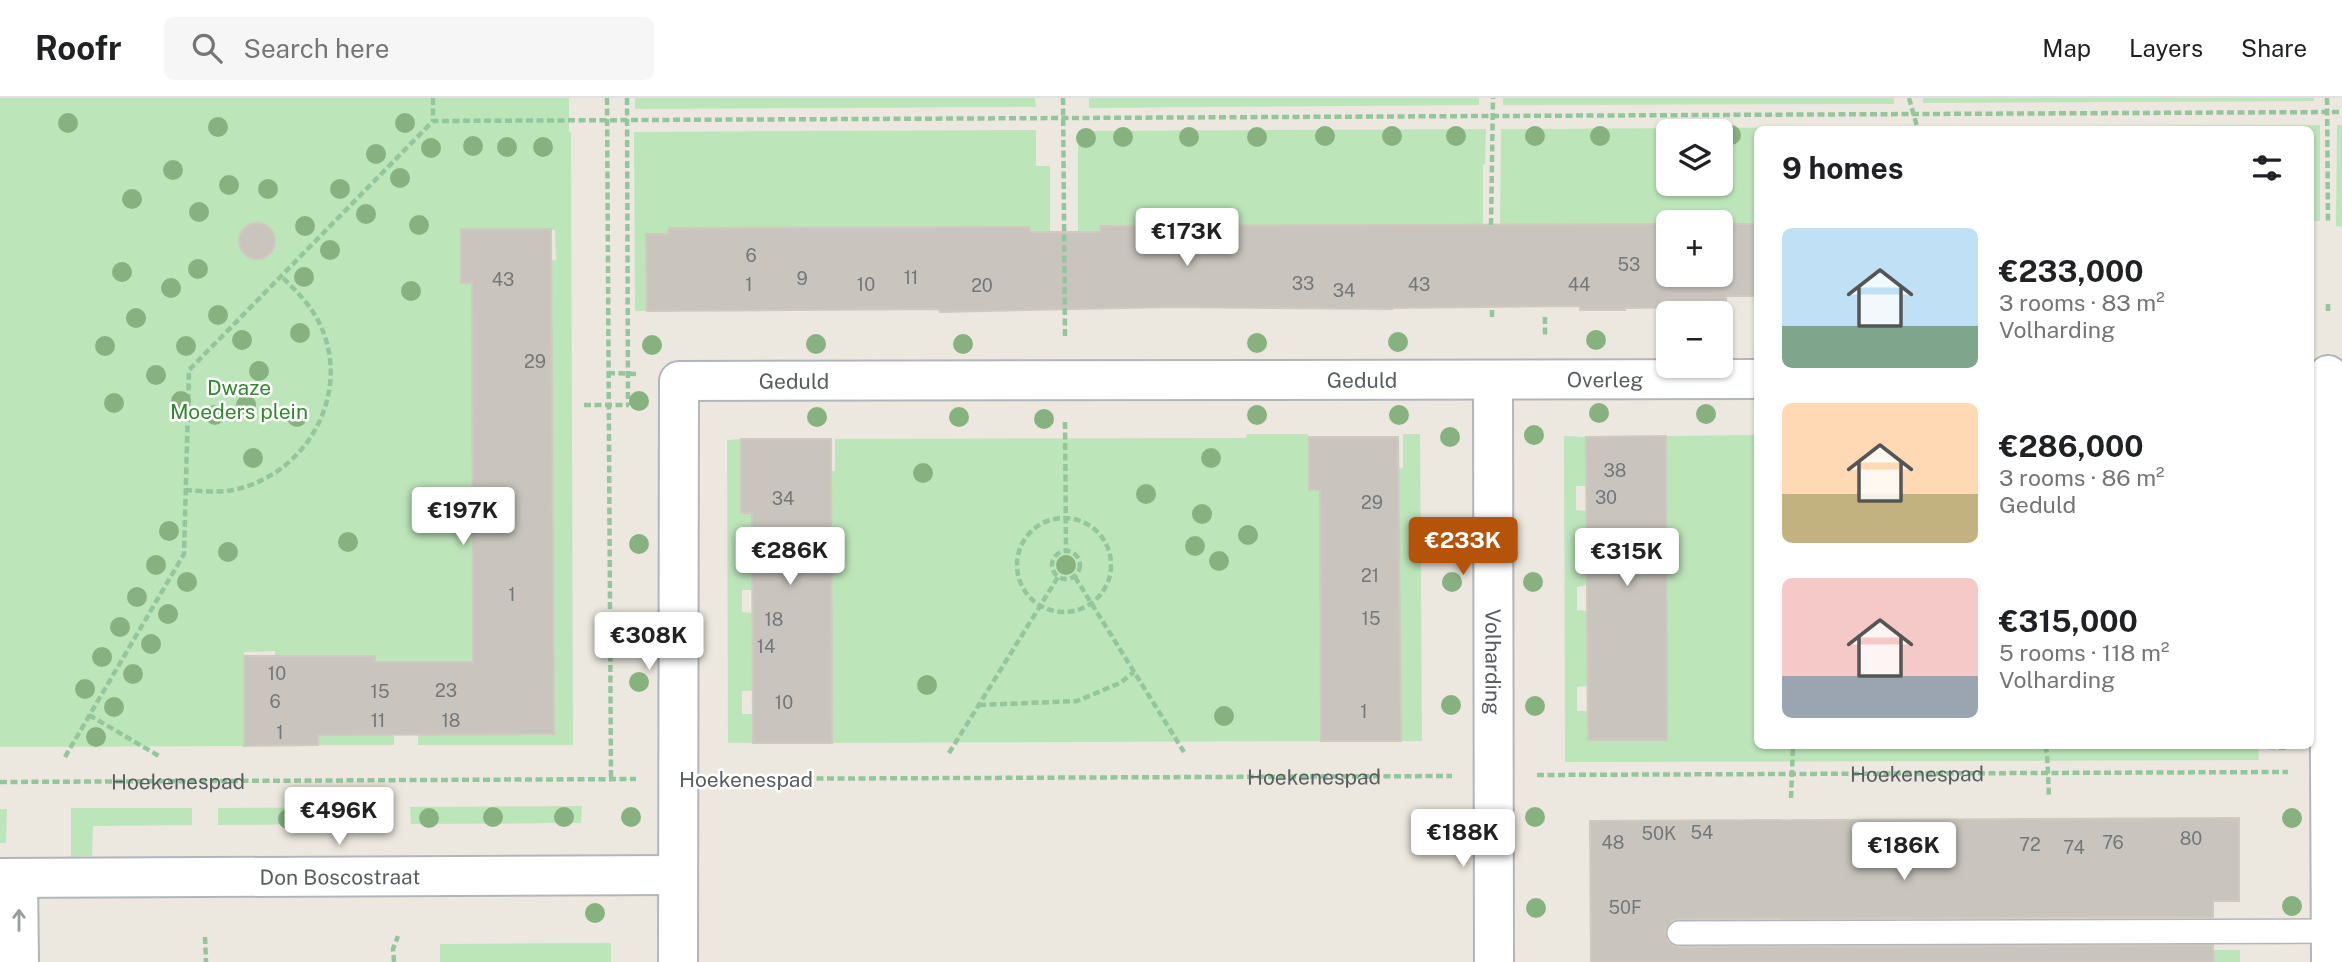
<!DOCTYPE html>
<meta charset="utf-8">
<style>
:root{--surface:#fff;--page:#f6f6f6;--text:#202124;--muted:#757577;--line:#e0e0e0;--accent:#b45309}
body{margin:0;font-family:"Public Sans",sans-serif;background:var(--page);color:var(--text);height:100vh;display:flex;flex-direction:column;font-size:26px;white-space:nowrap}
*{box-sizing:border-box;margin:0}
p{font-size:23px;color:var(--muted)}
.icon{flex:none;width:38px;height:38px;fill:none;stroke:currentColor;stroke-width:2;stroke-linecap:round;stroke-linejoin:round}
.map{position:relative;flex:1;overflow:hidden}
.details{position:absolute;left:1754px;top:28px;width:560px;height:623px;display:flex;flex-direction:column;background:var(--surface);border-radius:10px;box-shadow:0 2px 5px #0004}
.details>*{flex:none}
.controls{position:absolute;left:1656px;top:21px;display:grid;gap:14px}
.controls a{display:grid;place-items:center;width:77px;height:77px;border-radius:10px;background:var(--surface);box-shadow:0 2px 5px #0004;font-size:35px}
.price{position:absolute;translate:-50% -60px;padding:0 16px;border-radius:7px;background:#fff;color:#222;font-size:23px;line-height:46px;filter:drop-shadow(0 2px 4px #0008)}
.price::after{content:'';position:absolute;left:50%;top:42px;width:21px;height:16px;margin-left:-10px;background:inherit;clip-path:polygon(0 0,100% 0,50% 100%)}
.price.on{background:var(--accent);color:#fff}
ul{padding:0;list-style:none}
li{display:flex;align-items:center;gap:21px;height:175px;padding:0 28px}
li span{display:grid;place-items:center;flex:none;width:196px;height:140px;border-radius:10px;color:#555}
li>.icon{margin-inline-start:auto}
span .icon{width:84px;height:84px;fill:#fffc;stroke-width:1}
li b{font-size:30px}
h2{display:flex;justify-content:space-between;align-items:center;height:84px;padding:0 28px;font-size:30px}
header{display:flex;align-items:center;gap:42px;box-sizing:border-box;height:98px;padding:0 35px;background:var(--surface);border-bottom:2px solid var(--line)}
header strong{font-size:33px}
nav{display:flex;gap:38px;margin-inline-start:auto;font-size:24px}
.search{width:490px;height:63px;background:var(--page);display:flex;align-items:center;gap:18px;box-sizing:border-box;padding:0 24px;border-radius:10px;color:var(--muted);font-size:26px}
.map>svg:first-child{display:block}
</style>
<header>
<strong>Roofr</strong>
<div class="search"><svg class="icon" aria-label="search" viewBox="0 0 24 24"><circle cx="10" cy="10" r="6"/><path d="M15 15l6 6"/></svg>Search here</div>
<nav><a>Map</a><a>Layers</a><a>Share</a></nav>
</header>
<div class="map">
<svg width="2342" height="864" viewBox="0 0 2342 864">
<rect width="100%" height="100%" fill="#ece8df"/>
<g fill="#bde5ba" fill-rule="evenodd">
<polygon points="0,0 569,0 569,34 571,35 573,647 418,647 418,636 554,635 551,182 546,163 556,162 555,132 461,131 461,185 472,185 474,573 417,564 375,564 375,558 275,564 275,553 244,554 244,648 0,649"/>
<polygon points="635,0 1035,0 1036,9 635,11"/>
<polygon points="1089,0 1479,0 1479,7 1089,10"/>
<polygon points="1503,0 1894,0 1894,6 1503,7"/>
<polygon points="1923,0 2314,0 2314,3 1923,5"/>
<polygon points="2320,27 2320,123 2310,123 2310,32 2084,32 2084,28"/>
<polygon points="2337,27 2342,27 2342,129 2336,128 2336,123"/>
<polygon points="2072,28 2072,32 1936,31 1936,29"/>
<path d="M1904,29V32H1757V126H1722L1720,132V124H1668V126L1500,133L1501,31ZM1668,33H1720V86H1668Z"/>
<polygon points="1486,31 1485,66 1483,67 1483,133 1101,128 1101,134 1078,134 1078,33"/>
<polygon points="1036,32 1036,68 1050,68 1050,135 1030,135 1029,129 669,130 668,136 646,137 647,213 635,213 634,34"/>
<path d="M1247,336H1308L1309,392H1320L1321,643L833,645L832,614L826,613C837,533 829,453 825,373H835V341L1246,340Z"/>
<polygon points="1403,336 1420,336 1422,643 1401,643 1399,390 1393,371 1403,370"/>
<polygon points="1757,337 1757,648 2258,648 2259,662 1565,664 1564,338 1586,339 1587,388 1576,388 1576,412 1587,413 1587,487 1577,489 1577,512 1587,513 1588,588 1577,589 1577,613 1588,613 1588,642 1667,642 1668,609 1662,609 1662,571 1667,571 1666,338"/>
<polygon points="741,341 741,415 752,415 752,492 742,492 742,514 752,515 752,593 742,593 742,616 753,616 753,645 728,645 727,342"/>
<rect x="318" y="637" width="76" height="10"/>
<polygon points="582,708 581,725 411,726 410,709"/>
<polygon points="384,709 384,726 218,727 218,710"/>
<polygon points="71,710 192,710 192,727 93,728 92,758 71,759"/>
<polygon points="0,711 7,711 6,745 0,745"/>
<polygon points="611,845 611,864 440,864 440,846"/>
<polygon points="2213,852 2240,852 2240,864 2214,864"/>
</g>
<g fill="#c9c5be" stroke="#d1c9bd" stroke-width="2">
<circle cx="257" cy="143" r="18"/>
<polygon points="1668,126 1668,177 1720,177 1720,126 1757,126 1757,198 1726,198 1726,209 1625,210 1625,212 1580,212 1580,208 1392,210 1392,211 1171,209 940,214 939,211 647,213 646,136 668,136 669,130 1029,129 1030,134 1101,134 1100,128"/>
<polygon points="461,131 551,131 554,636 318,637 318,647 244,648 244,558 375,558 375,564 473,564 472,185 461,185"/>
<polygon points="1666,338 1667,642 1588,642 1586,339"/>
<polygon points="1309,339 1398,339 1401,643 1321,643 1320,392 1309,392"/>
<polygon points="741,341 831,341 832,645 753,645 752,415 741,415"/>
<polygon points="2239,720 2239,803 2213,803 2213,819 1679,821 1671,823 1665,834 1667,843 1673,847 1679,849 2213,847 2214,864 1591,864 1590,723"/>
</g>
<g fill="none" stroke-linecap="round" stroke-linejoin="round">
<g stroke="#b2b6bb" stroke-width="26">
<polyline id="service" points="1679,835 2342,833"/>
</g>
<g stroke="#b2b6bb" stroke-width="42">
<g id="minor">
<polyline points="2328,277 2331,864"/>
<path id="s4" d="M1493,282L1494,864"/>
<path id="s5" d="M0,780L678,777"/>
<polyline points="18,780 19,864"/>
<path id="s6" d="M678,864L679,283L1757,281"/>
</g>
</g>
<g stroke="#93c69d" stroke-width="4.5" stroke-dasharray="7 3.5" stroke-linecap="butt">
<polyline points="433,0 433,23"/>
<polyline points="607,0 611,681"/>
<polyline points="627,0 628,307"/>
<polyline points="1063,0 1065,238"/>
<polyline points="1909,0 1918,32"/>
<polyline points="2327,0 2328,123"/>
<polyline points="1491,127 1493,0"/>
<polyline points="2328,206 2328,216"/>
<polyline points="1492,219 1492,210"/>
<polyline points="1545,219 1545,240"/>
<polyline points="608,275 639,276"/>
<polyline points="584,307 629,307"/>
<polyline points="1065,324 1066,453"/>
<path d="M185,392C201,393 218,395 233,392C312,376 358,284 313,214C304,200 292,189 281,178"/>
<circle cx="1064" cy="467" r="47"/>
<circle cx="1066" cy="467" r="14"/>
<polyline points="1075,479 1184,654"/>
<polyline points="979,607 1077,603 1120,585 1134,574"/>
<polyline points="89,617 159,658"/>
<polyline points="2045,648 2047,655 2049,699"/>
<polyline points="2268,649 2289,650"/>
<polyline points="949,655 1058,479"/>
<polyline points="65,659 184,456 189,272 433,23 2342,14"/>
<path id="s1" d="M1537,677L2288,674"/>
<path id="s2" d="M722,681L1452,678"/>
<path id="s3" d="M0,684L636,681"/>
<polyline points="1791,700 1793,648"/>
<polyline points="205,839 206,864"/>
<polyline points="394,864 393,851 398,838"/>
</g>
<use href="#service" stroke="#fff" stroke-width="23"/>
<use href="#minor" stroke="#fff" stroke-width="38"/>
</g>
<g fill="#87b280">
<circle cx="68" cy="25" r="10"/>
<circle cx="405" cy="25" r="10"/>
<circle cx="218" cy="29" r="10"/>
<circle cx="1731" cy="37" r="10"/>
<circle cx="1325" cy="38" r="10"/>
<circle cx="1392" cy="38" r="10"/>
<circle cx="1456" cy="38" r="10"/>
<circle cx="1535" cy="38" r="10"/>
<circle cx="1600" cy="38" r="10"/>
<circle cx="1123" cy="39" r="10"/>
<circle cx="1189" cy="39" r="10"/>
<circle cx="1257" cy="39" r="10"/>
<circle cx="1086" cy="40" r="10"/>
<circle cx="473" cy="48" r="10"/>
<circle cx="507" cy="49" r="10"/>
<circle cx="543" cy="49" r="10"/>
<circle cx="431" cy="50" r="10"/>
<circle cx="376" cy="56" r="10"/>
<circle cx="173" cy="72" r="10"/>
<circle cx="400" cy="80" r="10"/>
<circle cx="229" cy="87" r="10"/>
<circle cx="268" cy="91" r="10"/>
<circle cx="340" cy="91" r="10"/>
<circle cx="132" cy="101" r="10"/>
<circle cx="199" cy="114" r="10"/>
<circle cx="366" cy="116" r="10"/>
<circle cx="419" cy="127" r="10"/>
<circle cx="305" cy="128" r="10"/>
<circle cx="330" cy="152" r="10"/>
<circle cx="198" cy="171" r="10"/>
<circle cx="122" cy="174" r="10"/>
<circle cx="304" cy="179" r="10"/>
<circle cx="171" cy="190" r="10"/>
<circle cx="411" cy="193" r="10"/>
<circle cx="218" cy="217" r="10"/>
<circle cx="136" cy="220" r="10"/>
<circle cx="300" cy="235" r="10"/>
<circle cx="242" cy="242" r="10"/>
<circle cx="1596" cy="242" r="10"/>
<circle cx="1398" cy="244" r="10"/>
<circle cx="1257" cy="245" r="10"/>
<circle cx="816" cy="246" r="10"/>
<circle cx="963" cy="246" r="10"/>
<circle cx="652" cy="247" r="10"/>
<circle cx="105" cy="248" r="10"/>
<circle cx="186" cy="248" r="10"/>
<circle cx="259" cy="273" r="10"/>
<circle cx="156" cy="277" r="10"/>
<circle cx="181" cy="303" r="10"/>
<circle cx="639" cy="303" r="10"/>
<circle cx="114" cy="305" r="10"/>
<circle cx="246" cy="307" r="10"/>
<circle cx="1599" cy="315" r="10"/>
<circle cx="1706" cy="316" r="10"/>
<circle cx="215" cy="317" r="10"/>
<circle cx="1257" cy="317" r="10"/>
<circle cx="1399" cy="317" r="10"/>
<circle cx="297" cy="319" r="10"/>
<circle cx="817" cy="319" r="10"/>
<circle cx="959" cy="319" r="10"/>
<circle cx="1044" cy="321" r="10"/>
<circle cx="1534" cy="337" r="10"/>
<circle cx="1450" cy="339" r="10"/>
<circle cx="253" cy="360" r="10"/>
<circle cx="1211" cy="360" r="10"/>
<circle cx="923" cy="375" r="10"/>
<circle cx="1146" cy="396" r="10"/>
<circle cx="1202" cy="416" r="10"/>
<circle cx="169" cy="433" r="10"/>
<circle cx="1248" cy="437" r="10"/>
<circle cx="348" cy="444" r="10"/>
<circle cx="639" cy="446" r="10"/>
<circle cx="1195" cy="448" r="10"/>
<circle cx="228" cy="454" r="10"/>
<circle cx="1219" cy="463" r="10"/>
<circle cx="156" cy="467" r="10"/>
<circle cx="1066" cy="467" r="10"/>
<circle cx="187" cy="484" r="10"/>
<circle cx="1452" cy="484" r="10"/>
<circle cx="1533" cy="484" r="10"/>
<circle cx="137" cy="499" r="10"/>
<circle cx="168" cy="516" r="10"/>
<circle cx="120" cy="529" r="10"/>
<circle cx="151" cy="546" r="10"/>
<circle cx="102" cy="559" r="10"/>
<circle cx="133" cy="576" r="10"/>
<circle cx="639" cy="584" r="10"/>
<circle cx="927" cy="587" r="10"/>
<circle cx="85" cy="591" r="10"/>
<circle cx="1451" cy="607" r="10"/>
<circle cx="1535" cy="608" r="10"/>
<circle cx="114" cy="609" r="10"/>
<circle cx="1224" cy="618" r="10"/>
<circle cx="96" cy="639" r="10"/>
<circle cx="493" cy="719" r="10"/>
<circle cx="564" cy="719" r="10"/>
<circle cx="631" cy="719" r="10"/>
<circle cx="1535" cy="719" r="10"/>
<circle cx="360" cy="720" r="10"/>
<circle cx="429" cy="720" r="10"/>
<circle cx="2292" cy="720" r="10"/>
<circle cx="288" cy="721" r="10"/>
<circle cx="2292" cy="808" r="10"/>
<circle cx="1536" cy="810" r="10"/>
<circle cx="595" cy="815" r="10"/>
</g>
<defs><path id="oneway-shaft" d="M-6 0H5M1.5-3L5.5 0L1.5 3" fill="none" stroke-width="1.6" stroke-linecap="round" stroke-linejoin="round" transform="scale(1.75)"/></defs>
<use stroke="#9b9ea0" href="#oneway-shaft" transform="translate(19 822) rotate(-90)"/>
<g text-anchor="middle" dominant-baseline="central" stroke-width="5" stroke-linejoin="round" paint-order="stroke">
<g font-size="18" fill="#747778">
<text x="751" y="157">6</text>
<text x="1629" y="166">53</text>
<text x="911" y="179">11</text>
<text x="802" y="180">9</text>
<text x="503" y="181">43</text>
<text x="1303" y="185">33</text>
<text x="749" y="186">1</text>
<text x="866" y="186">10</text>
<text x="1419" y="186">43</text>
<text x="1579" y="186">44</text>
<text x="982" y="187">20</text>
<text x="1344" y="192">34</text>
<text x="535" y="263">29</text>
<text x="1615" y="372">38</text>
<text x="1606" y="399">30</text>
<text x="783" y="400">34</text>
<text x="1372" y="404">29</text>
<text x="1370" y="477">21</text>
<text x="512" y="496">1</text>
<text x="1371" y="520">15</text>
<text x="774" y="521">18</text>
<text x="766" y="548">14</text>
<text x="277" y="575">10</text>
<text x="446" y="592">23</text>
<text x="380" y="593">15</text>
<text x="275" y="603">6</text>
<text x="784" y="604">10</text>
<text x="1364" y="613">1</text>
<text x="378" y="622">11</text>
<text x="451" y="622">18</text>
<text x="280" y="634">1</text>
<text x="1702" y="734">54</text>
<text x="1659" y="735">50K</text>
<text x="2191" y="740">80</text>
<text x="1613" y="744">48</text>
<text x="2113" y="744">76</text>
<text x="2030" y="746">72</text>
<text x="2074" y="749">74</text>
<text x="1625" y="809">50F</text>
</g>
<g font-size="21" fill="#585d61" stroke="#fff">
<text stroke="none"><textPath href="#s6" startOffset="1264">Geduld</textPath></text>
<text stroke="none"><textPath href="#s6" startOffset="1507">Overleg</textPath></text>
<text stroke="none"><textPath href="#s6" startOffset="696">Geduld</textPath></text>
<text stroke="none"><textPath href="#s4" startOffset="282">Volharding</textPath></text>
<text stroke="none"><textPath href="#s1" startOffset="380">Hoekenespad</textPath></text>
<text stroke="none"><textPath href="#s2" startOffset="592">Hoekenespad</textPath></text>
<text x="746" y="681">Hoekenespad</text>
<text stroke="none"><textPath href="#s3" startOffset="178">Hoekenespad</textPath></text>
<text stroke="none"><textPath href="#s5" startOffset="340">Don Boscostraat</textPath></text>
</g>
<g font-size="21" fill="#358632" stroke="#fff">
<text x="239" y="289">Dwaze<tspan x="239" dy="24">Moeders plein</tspan></text>
</g>
</g>
</svg>
<div class="controls">
<a><svg class="icon" aria-label="layers" viewBox="0 0 24 24"><path d="M12 4l9 5-9 5-9-5zM3 14l9 5 9-5"/></svg></a>
<a>+</a>
<a>−</a>
</div>
<b class="price" style="left:1187px;top:170px">€173K</b>
<b class="price" style="left:463px;top:449px">€197K</b>
<b class="price on" style="left:1463px;top:479px">€233K</b>
<b class="price" style="left:790px;top:489px">€286K</b>
<b class="price" style="left:1627px;top:490px">€315K</b>
<b class="price" style="left:649px;top:574px">€308K</b>
<b class="price" style="left:339px;top:749px">€496K</b>
<b class="price" style="left:1463px;top:771px">€188K</b>
<b class="price" style="left:1904px;top:784px">€186K</b>
<section class="details">
<h2>9 homes<svg class="icon" aria-label="filters" viewBox="0 0 24 24"><path d="M4 7h16M4 17h16"/><circle cx="9" cy="7" r="2"/><circle cx="15" cy="17" r="2"/></svg></h2>
<ul>
<li><span style="background:linear-gradient(#bfe0f5 70%,#7fa58c 0)"><svg class="icon" aria-label="home" viewBox="0 0 24 24"><path d="M3 11l9-7 9 7M6 9v11h12V9"/></svg></span><div><b>€233,000</b><p>3 rooms · 83 m²</p><p>Volharding</p></div></li>
<li><span style="background:linear-gradient(#ffd9b3 65%,#c2b280 0)"><svg class="icon" aria-label="home" viewBox="0 0 24 24"><path d="M3 11l9-7 9 7M6 9v11h12V9"/></svg></span><div><b>€286,000</b><p>3 rooms · 86 m²</p><p>Geduld</p></div></li>
<li><span style="background:linear-gradient(#f6c9c9 70%,#9aa5b1 0)"><svg class="icon" aria-label="home" viewBox="0 0 24 24"><path d="M3 11l9-7 9 7M6 9v11h12V9"/></svg></span><div><b>€315,000</b><p>5 rooms · 118 m²</p><p>Volharding</p></div></li>
</ul>
</section>
</div>
